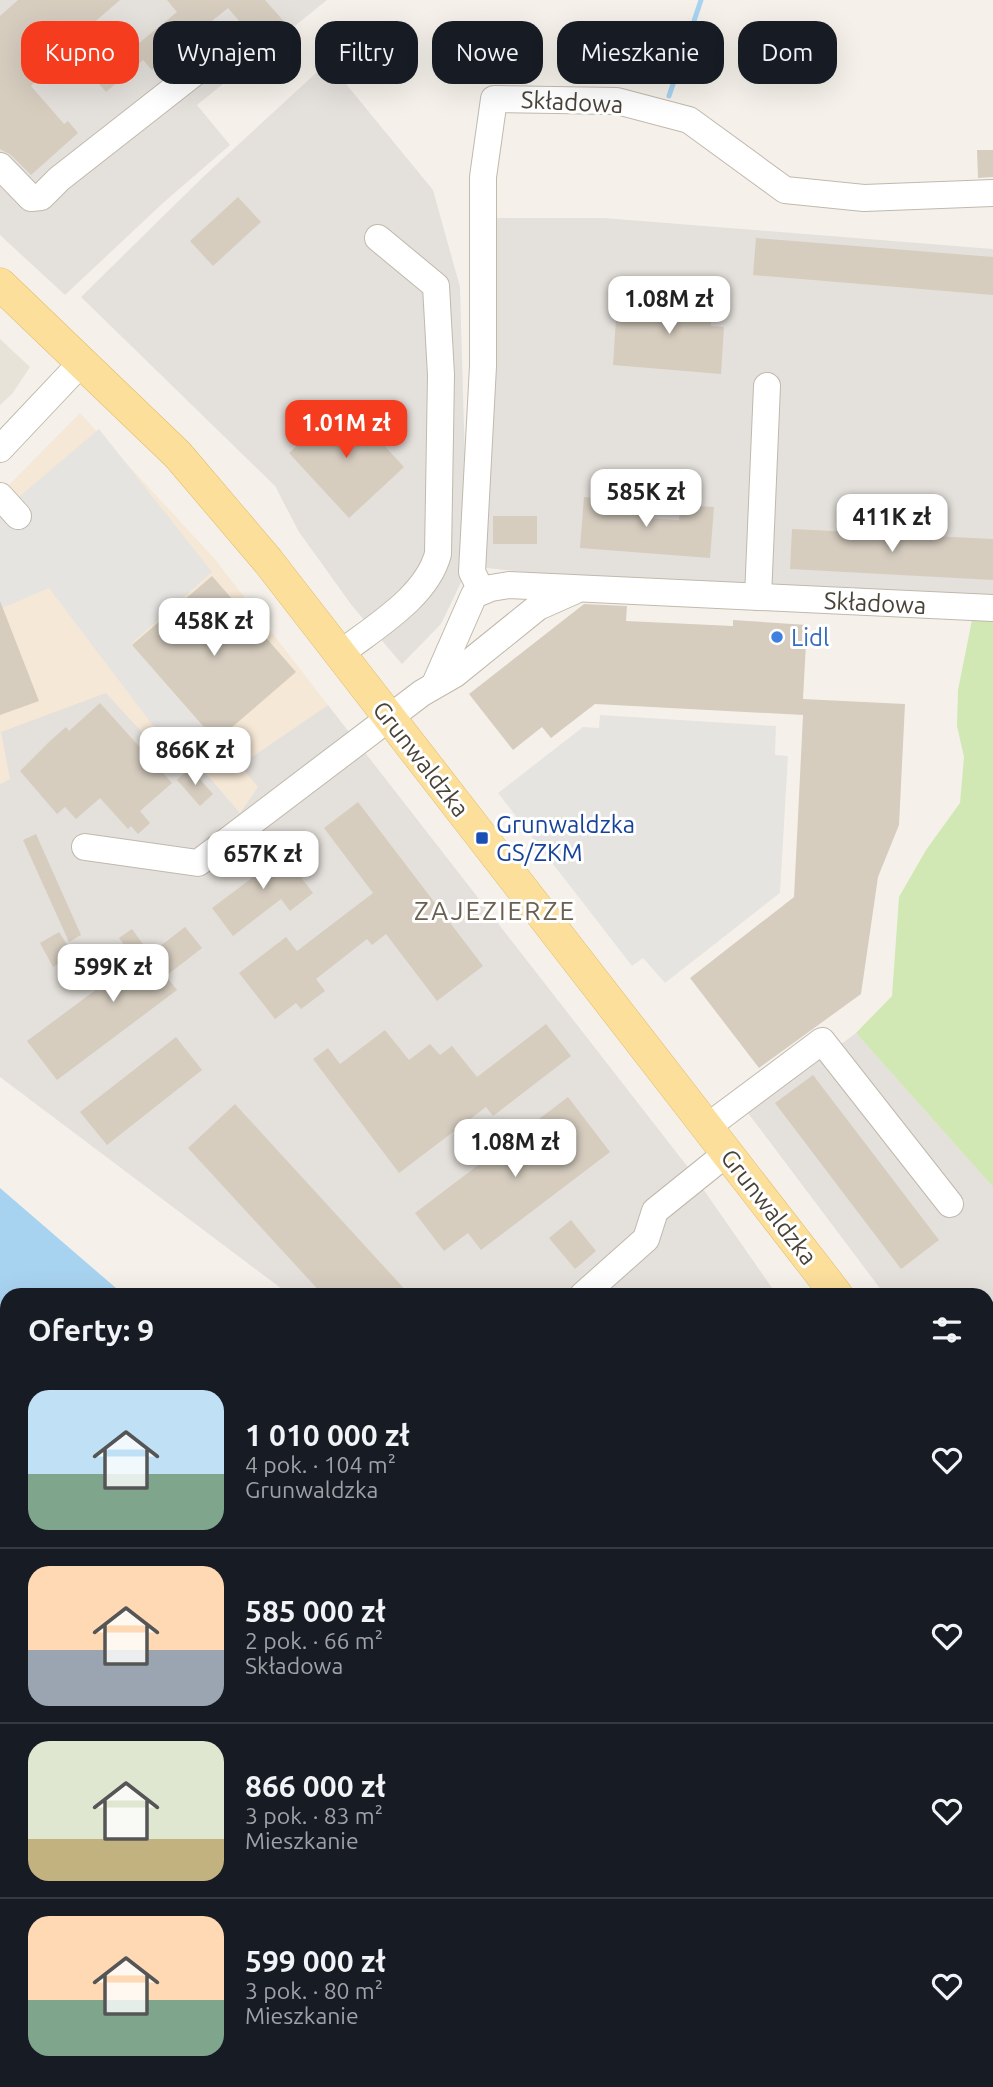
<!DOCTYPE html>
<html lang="pl">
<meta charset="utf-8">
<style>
:root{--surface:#171b24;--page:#242831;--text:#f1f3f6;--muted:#9ea1a6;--line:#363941;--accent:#f63c1f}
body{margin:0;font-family:Ubuntu,sans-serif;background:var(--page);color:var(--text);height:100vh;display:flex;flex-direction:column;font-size:26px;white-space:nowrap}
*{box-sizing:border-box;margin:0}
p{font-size:23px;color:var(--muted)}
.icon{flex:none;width:38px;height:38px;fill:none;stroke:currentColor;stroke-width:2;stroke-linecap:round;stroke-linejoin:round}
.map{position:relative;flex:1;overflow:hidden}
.panel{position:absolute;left:0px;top:1288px;width:994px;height:800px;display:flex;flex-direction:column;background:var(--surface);border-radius:21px 21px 0 0;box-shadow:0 7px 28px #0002}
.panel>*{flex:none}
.hud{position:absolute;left:21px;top:21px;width:952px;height:63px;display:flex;gap:14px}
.price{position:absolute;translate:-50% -60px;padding:0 16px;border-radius:14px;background:#fff;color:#222;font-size:23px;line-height:46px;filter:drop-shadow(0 2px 4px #0008)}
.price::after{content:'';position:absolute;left:50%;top:42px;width:21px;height:16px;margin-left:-10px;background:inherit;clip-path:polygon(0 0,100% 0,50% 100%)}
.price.on{background:var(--accent);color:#fff}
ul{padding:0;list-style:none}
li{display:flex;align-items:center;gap:21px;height:175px;padding:0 28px}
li+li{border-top:2px solid var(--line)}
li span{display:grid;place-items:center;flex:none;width:196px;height:140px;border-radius:21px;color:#555}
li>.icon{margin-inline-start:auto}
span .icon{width:84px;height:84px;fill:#fffc;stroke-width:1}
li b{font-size:30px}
h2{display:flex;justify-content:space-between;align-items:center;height:84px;padding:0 28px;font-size:30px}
.tag{padding:0 24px;border-radius:21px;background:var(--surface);box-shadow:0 7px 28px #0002;font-size:24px;line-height:63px}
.tag.on{background:var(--accent);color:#fff}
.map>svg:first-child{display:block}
</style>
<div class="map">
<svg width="993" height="2087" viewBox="0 0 993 2087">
<rect width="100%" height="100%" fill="#f5f1ea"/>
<polygon fill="#e8e3d8" points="0,339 30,367 12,394 0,405"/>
<polygon fill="#f6e8d6" points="80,413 214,558 328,705 240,765 259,787 240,813 197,763 177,770 106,693 10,779 0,784 0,494"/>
<g fill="#e4e0db">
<polygon points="0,0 327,0 197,105 230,145 163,203 65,295 0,235"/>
<polygon points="328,62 433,190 460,287 468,568 441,624 402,664 353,607 299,532 275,486 81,297 203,177"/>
<polygon points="492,218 604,218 993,249 993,621 477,567"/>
<polygon points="106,693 176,769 197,763 240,813 258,787 240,765 328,705 687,1166 777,1295 290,1295 0,1077 0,784 10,779 1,732"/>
<polygon points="856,1033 993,1187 993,1406 987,1400 987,1295 885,1295 748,1113"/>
</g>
<polygon fill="#d1e8b4" points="972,620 993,621 993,1187 856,1033 892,996 899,897 926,850 960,803 964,757 957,726 958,690"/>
<g fill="#e6e4e1">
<polygon points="99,429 212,572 131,644 218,744 179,760 49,588 0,609 0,513"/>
<polygon points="600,715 776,726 775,755 788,756 780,893 665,983 643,958 632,966 498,793 583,727 599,728"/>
</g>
<g fill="#a8d3f0">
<polygon points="0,1188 124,1295 7,1295 7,1835 0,1832"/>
<polygon points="987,1647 993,1650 993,2087 545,2087 524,2081 987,2081"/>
</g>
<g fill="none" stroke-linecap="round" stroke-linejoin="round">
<polyline stroke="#a8d3f0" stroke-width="5" points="669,96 701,0"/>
</g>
<g fill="#d6cdbf">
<polygon points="18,0 120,0 31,77 35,82 31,86 64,124 68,121 78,133 31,175 11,155 0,149 0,16"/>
<polygon points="167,0 265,0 288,26 262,48 228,8 152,70 143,60 106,92 95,79 177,12"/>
<polygon points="977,150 993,150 993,177 978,178"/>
<polygon points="238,197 261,222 213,266 190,241"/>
<polygon points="756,238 993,257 993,295 753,275"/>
<polygon points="648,295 713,299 711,326 724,327 721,374 613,365 617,304 647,306"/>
<polygon points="344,402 404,467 349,518 289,453"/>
<polygon points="584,497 648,502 647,518 679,520 680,505 714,507 710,558 580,548"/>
<rect x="493" y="516" width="44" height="28"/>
<polygon points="792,529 993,539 993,580 790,569"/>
<polygon points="212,576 296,672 216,741 132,645"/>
<polygon points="0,601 39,701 0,715"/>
<polygon points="584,604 627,606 626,621 733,626 733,620 807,625 803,699 905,704 899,825 878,877 861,994 759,1068 690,978 794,897 803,715 595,704 551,738 542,727 513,750 469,694"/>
<polygon points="100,703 172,783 140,811 150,823 138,834 131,826 128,829 100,798 76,819 65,807 57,814 20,771 50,741 66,727 69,731"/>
<polygon points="190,768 213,794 200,806 177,780"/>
<polygon points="358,802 483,966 437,1001 386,934 372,945 367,939 316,979 325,991 301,1009 296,1003 275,1019 239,973 286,937 297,951 373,893 324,828"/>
<polygon points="36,834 81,935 69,942 23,840"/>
<polygon points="273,841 313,893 290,911 281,899 233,936 212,908 260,872 250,859"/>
<polygon points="185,927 202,948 166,976 177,990 57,1080 27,1041 136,960 119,938 132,929 150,954"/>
<polygon points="59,932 73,954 53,967 40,943"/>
<polygon points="546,1024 571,1056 493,1116 486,1107 399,1173 313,1059 328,1048 340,1064 385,1030 409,1060 430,1044 440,1055 452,1046 477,1077"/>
<polygon points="176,1037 202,1070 107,1145 80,1112"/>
<polygon points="813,1075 939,1240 901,1269 775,1103"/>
<polygon points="568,1097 610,1152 481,1250 468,1233 444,1251 415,1213"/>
<polygon points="235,1104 410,1295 323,1295 188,1148"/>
<polygon points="571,1220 596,1251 575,1269 549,1238"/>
</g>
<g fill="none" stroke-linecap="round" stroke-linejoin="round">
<g stroke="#c0b9ac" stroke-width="28">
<g id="minor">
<polyline points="0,166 31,198 41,197 59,179 230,45"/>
<polyline points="0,449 83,361"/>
<polyline points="0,496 18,516"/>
<polyline points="481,590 472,572 483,366 483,177 494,99 617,101 689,120 785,190 864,198 993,193"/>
<polyline points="758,597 767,386"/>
<path d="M340,654C374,627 426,598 438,554L441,375L436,286L378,238"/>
<polyline points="435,684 474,595 491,588 509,585 993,608"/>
<polyline points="85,847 198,863 422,693 455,674 538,607 574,591"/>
<polyline points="707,1127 822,1041 950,1204"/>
<polyline points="583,1295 646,1239 655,1211 727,1153"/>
</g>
</g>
<g stroke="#e2bc6a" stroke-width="33">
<g id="major">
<polyline points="0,284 178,455 268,561 837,1295"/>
<polyline points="987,1466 993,1471"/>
</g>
</g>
<use href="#minor" stroke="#fff" stroke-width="26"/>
<use href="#major" stroke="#fcdf9b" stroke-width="32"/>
</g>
<circle fill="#3f7fe0" stroke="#fff" stroke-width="2.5" cx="777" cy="637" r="7"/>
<rect fill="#1a4fb4" stroke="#fff" stroke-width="2.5" x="475" y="831" width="14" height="14" rx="3.5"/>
<g text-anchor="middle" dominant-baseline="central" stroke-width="6" stroke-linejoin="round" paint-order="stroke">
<g font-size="24" fill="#494238" stroke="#fff">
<text transform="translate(572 102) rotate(3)">Składowa</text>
<text transform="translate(875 603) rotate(3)">Składowa</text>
<text transform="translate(421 759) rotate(52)">Grunwaldzka</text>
<text transform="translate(769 1207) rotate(52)">Grunwaldzka</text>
</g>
<g font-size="24" fill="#366cbe" stroke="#fff" text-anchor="start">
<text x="791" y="637">Lidl</text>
</g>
<g font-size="24" fill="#164399" stroke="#fff" text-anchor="start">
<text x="496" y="824">Grunwaldzka<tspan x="496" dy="28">GS/ZKM</tspan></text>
</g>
<g font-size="26" letter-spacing="2" fill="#6b5f4f" stroke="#fff">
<text x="495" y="910">ZAJEZIERZE</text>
</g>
</g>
</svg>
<b class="price" style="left:669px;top:336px">1.08M zł</b>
<b class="price on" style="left:346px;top:460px">1.01M zł</b>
<b class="price" style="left:646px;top:529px">585K zł</b>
<b class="price" style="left:892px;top:554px">411K zł</b>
<b class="price" style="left:214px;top:658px">458K zł</b>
<b class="price" style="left:195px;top:787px">866K zł</b>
<b class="price" style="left:263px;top:891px">657K zł</b>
<b class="price" style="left:113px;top:1004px">599K zł</b>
<b class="price" style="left:515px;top:1179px">1.08M zł</b>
<div class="hud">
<a class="tag on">Kupno</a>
<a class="tag">Wynajem</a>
<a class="tag">Filtry</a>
<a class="tag">Nowe</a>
<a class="tag">Mieszkanie</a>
<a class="tag">Dom</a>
</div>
<section class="panel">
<h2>Oferty: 9<svg class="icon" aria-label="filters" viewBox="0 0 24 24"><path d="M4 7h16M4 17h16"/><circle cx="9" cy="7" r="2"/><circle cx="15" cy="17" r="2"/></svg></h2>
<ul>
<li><span style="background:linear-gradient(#bfe0f5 60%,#7fa58c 0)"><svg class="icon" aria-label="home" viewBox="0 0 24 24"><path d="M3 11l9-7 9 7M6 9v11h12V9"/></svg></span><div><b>1 010 000 zł</b><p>4 pok. · 104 m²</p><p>Grunwaldzka</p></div><svg class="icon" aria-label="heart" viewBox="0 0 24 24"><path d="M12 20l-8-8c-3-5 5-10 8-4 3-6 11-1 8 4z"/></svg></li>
<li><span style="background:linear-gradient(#ffd9b3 60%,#9aa5b1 0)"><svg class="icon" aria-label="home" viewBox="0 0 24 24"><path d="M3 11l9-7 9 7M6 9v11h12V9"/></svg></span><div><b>585 000 zł</b><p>2 pok. · 66 m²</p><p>Składowa</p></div><svg class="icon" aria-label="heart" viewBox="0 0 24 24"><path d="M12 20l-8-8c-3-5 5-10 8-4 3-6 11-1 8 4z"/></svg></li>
<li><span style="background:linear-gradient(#dfe7d0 70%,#c2b280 0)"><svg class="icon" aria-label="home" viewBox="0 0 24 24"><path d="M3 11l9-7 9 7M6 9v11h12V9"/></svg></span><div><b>866 000 zł</b><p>3 pok. · 83 m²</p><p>Mieszkanie</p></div><svg class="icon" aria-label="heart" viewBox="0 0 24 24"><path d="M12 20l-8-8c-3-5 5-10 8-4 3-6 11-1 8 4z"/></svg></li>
<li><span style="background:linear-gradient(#ffd9b3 60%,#7fa58c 0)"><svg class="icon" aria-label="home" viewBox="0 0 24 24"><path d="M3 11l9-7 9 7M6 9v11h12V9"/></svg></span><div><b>599 000 zł</b><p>3 pok. · 80 m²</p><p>Mieszkanie</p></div><svg class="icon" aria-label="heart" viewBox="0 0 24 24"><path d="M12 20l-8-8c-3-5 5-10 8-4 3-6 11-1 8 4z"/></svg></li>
</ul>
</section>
</div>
